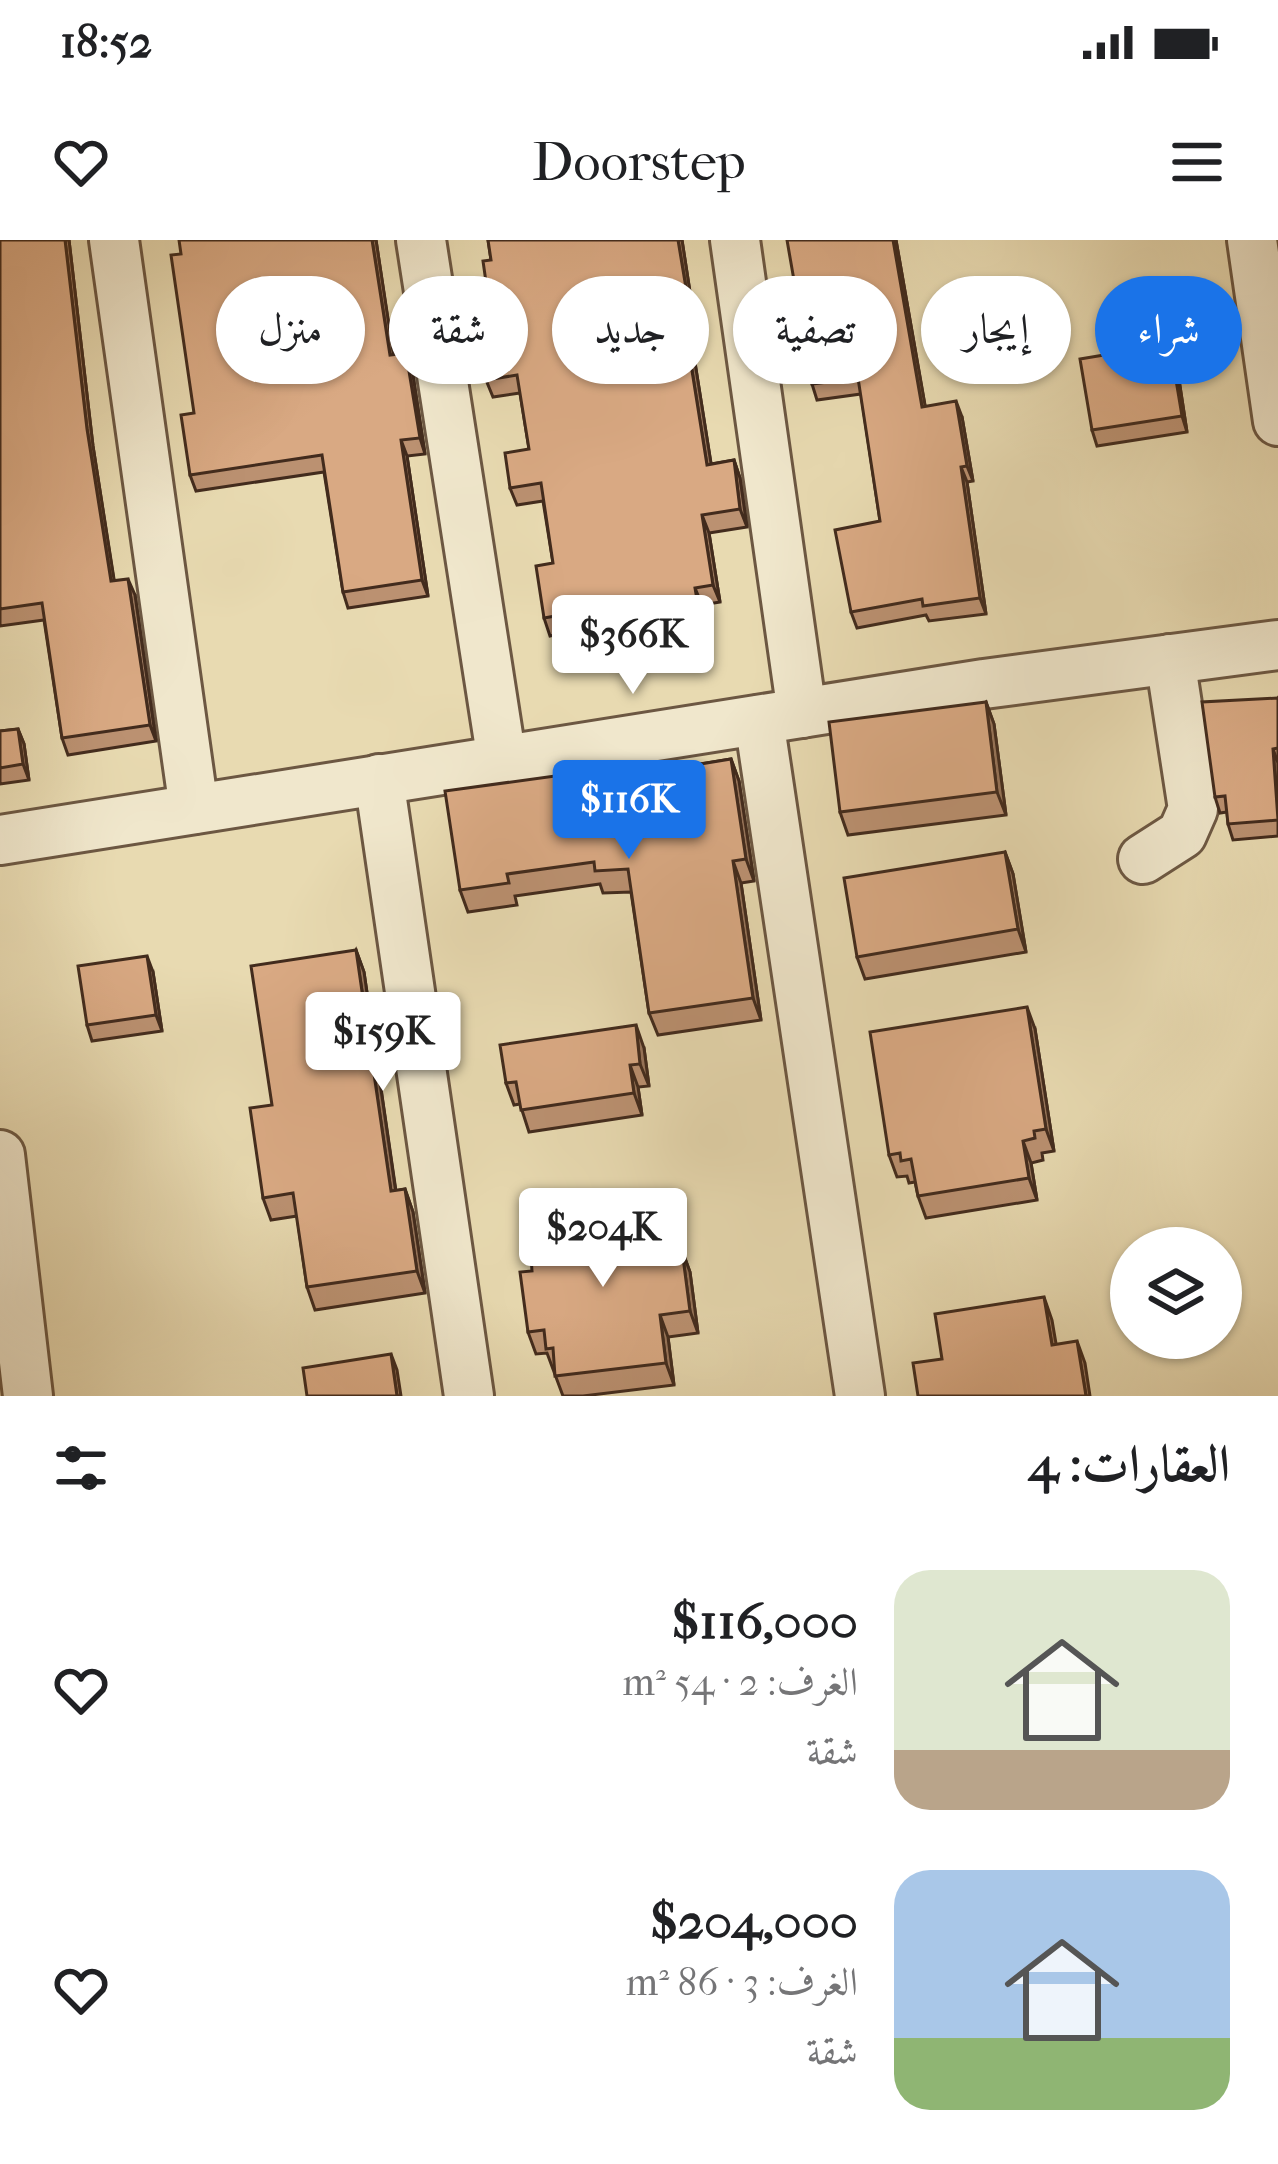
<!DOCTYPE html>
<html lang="ar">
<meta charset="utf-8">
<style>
:root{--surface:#fff;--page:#f2f2f2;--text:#202124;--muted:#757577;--accent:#1a73e8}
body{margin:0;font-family:"IM FELL French Canon",Amiri,serif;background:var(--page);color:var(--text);direction:rtl;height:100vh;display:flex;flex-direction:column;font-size:45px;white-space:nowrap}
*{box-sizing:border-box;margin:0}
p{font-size:39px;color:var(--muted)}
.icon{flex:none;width:66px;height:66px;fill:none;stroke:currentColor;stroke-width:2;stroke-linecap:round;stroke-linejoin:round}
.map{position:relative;height:1156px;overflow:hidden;direction:ltr}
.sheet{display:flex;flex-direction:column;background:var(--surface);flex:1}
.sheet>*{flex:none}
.banner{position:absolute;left:36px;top:36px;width:1206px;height:108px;direction:rtl;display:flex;gap:24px}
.controls{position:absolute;left:1110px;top:987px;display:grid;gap:24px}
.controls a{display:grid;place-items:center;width:132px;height:132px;border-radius:50%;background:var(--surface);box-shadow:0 3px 9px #0004;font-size:60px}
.price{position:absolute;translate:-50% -102px;padding:0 27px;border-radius:12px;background:#fff;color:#222;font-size:39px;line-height:78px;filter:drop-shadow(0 3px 6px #0008)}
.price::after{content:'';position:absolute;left:50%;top:72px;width:36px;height:27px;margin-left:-18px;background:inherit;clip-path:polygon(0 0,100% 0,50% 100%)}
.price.active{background:var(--accent);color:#fff}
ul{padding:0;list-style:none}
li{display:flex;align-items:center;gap:36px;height:300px;padding:0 48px}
li span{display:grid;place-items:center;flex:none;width:336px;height:240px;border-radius:36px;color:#555}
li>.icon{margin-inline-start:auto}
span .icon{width:144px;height:144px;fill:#fffc;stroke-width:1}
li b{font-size:51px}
h2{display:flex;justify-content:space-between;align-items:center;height:144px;padding:0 48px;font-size:51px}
.tag{padding:0 42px;border-radius:54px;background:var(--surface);box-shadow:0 3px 9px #0004;font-size:42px;line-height:108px}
.tag.active{background:var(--accent);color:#fff}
.status{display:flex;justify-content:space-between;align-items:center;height:84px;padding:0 60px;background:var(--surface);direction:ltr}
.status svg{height:33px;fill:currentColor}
header{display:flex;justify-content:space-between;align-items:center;height:156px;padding:0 48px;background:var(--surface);font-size:54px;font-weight:600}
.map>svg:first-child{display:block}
</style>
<div class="status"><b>18:52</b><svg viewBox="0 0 49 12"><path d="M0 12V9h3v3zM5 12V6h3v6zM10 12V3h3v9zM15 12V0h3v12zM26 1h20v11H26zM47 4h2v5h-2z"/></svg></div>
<header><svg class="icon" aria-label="menu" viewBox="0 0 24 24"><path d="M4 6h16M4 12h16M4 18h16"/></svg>Doorstep<svg class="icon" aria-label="heart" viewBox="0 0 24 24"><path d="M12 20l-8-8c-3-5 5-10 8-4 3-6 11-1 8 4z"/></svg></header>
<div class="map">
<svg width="1278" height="1156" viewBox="0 0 1278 1156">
<rect width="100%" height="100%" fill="#e8dab1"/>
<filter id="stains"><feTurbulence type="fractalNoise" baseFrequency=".00167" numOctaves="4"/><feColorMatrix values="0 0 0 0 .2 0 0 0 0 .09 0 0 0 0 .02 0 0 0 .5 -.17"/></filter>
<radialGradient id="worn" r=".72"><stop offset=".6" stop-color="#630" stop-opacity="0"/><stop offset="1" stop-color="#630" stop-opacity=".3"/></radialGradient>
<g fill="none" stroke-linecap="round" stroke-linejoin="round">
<g stroke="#6c5742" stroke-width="54">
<g id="minor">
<polyline points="114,0 194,569"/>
<polyline points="421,0 502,521"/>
<polyline points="735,0 802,473"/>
<polyline points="1252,0 1278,181"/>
<polyline points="759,480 860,1156"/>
<polyline points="379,539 469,1156"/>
<polyline points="0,600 984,444 1278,405"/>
<polyline points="1143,619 1182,594 1193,569 1170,419"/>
<polyline points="0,915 28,1156"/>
</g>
</g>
<use href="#minor" stroke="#f0e7cc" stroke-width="48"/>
</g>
<g fill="#bb9171" stroke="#422b1d" stroke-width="3">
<polygon points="0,0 69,0 93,206 114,341 135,355 156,501 68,515 62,498 44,380 0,386"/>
<polygon points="376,0 393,114 412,129 425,214 407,216 428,356 348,368 343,352 324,232 196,251 190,235 194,173"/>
<polygon points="488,0 682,0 692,65 686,66 711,224 734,220 740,238 747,287 709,293 720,362 702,365 706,389 660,396 663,417 612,425 606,405 571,411 564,393 550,396 544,378 553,323 543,261 517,265 510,248 529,209 520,153 493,157 486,140 486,42 491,20"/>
<polygon points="896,0 925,166 962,177 973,241 967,242 986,374 929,381 926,375 857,388 851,372 880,281 861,154 817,160 812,144"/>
<polygon points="1176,120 1187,192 1097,206 1092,190"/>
<polygon points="1278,458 1278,596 1233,600 1228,584 1227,572 1220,573 1215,557"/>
<polygon points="986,462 994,484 1006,575 848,595 840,572"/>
<polygon points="18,489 24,504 29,540 0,544 0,491"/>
<polygon points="731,519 739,541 754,641 741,643 761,780 658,795 649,773 631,652 603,653 600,644 515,656 517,665 468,672 460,650 631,535"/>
<polygon points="1005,612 1013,634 1026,712 865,739 857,717"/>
<polygon points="356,710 364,732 396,951 405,949 413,972 425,1053 315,1070 307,1047 297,976 271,980 263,958 272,865"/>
<polygon points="153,732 162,791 92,801 87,785"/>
<polygon points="1035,789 1054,911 1042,913 1043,920 1031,923 1037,960 926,978 918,956 915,942 909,943 907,936 897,937 889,915"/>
<polygon points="644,808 649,846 638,847 642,875 529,892 520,864 514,865 506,843"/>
<polygon points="651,966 660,996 665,996 670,1011 682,1010 690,1032 698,1093 668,1097 674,1145 583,1156 563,1156 547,1113 536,1114 528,1092 532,1031 539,1016"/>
</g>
<g fill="#98765c" stroke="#422b1d" stroke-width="3">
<polygon points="65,0 69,0 93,206 117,358 111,341 87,189"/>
<polygon points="372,0 376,0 396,131 390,115"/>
<polygon points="678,0 682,0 692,65 686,48"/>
<polygon points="893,0 896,0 928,182 922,167"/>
<polygon points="679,49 686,66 714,242 707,225"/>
<polygon points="1170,104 1176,120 1187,192 1182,176"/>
<polygon points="406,113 412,129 425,214 420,198"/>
<polygon points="956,161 962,177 973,241 967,226"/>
<polygon points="401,200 407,216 428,356 422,340"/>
<polygon points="734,220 740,238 747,287 740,269"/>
<polygon points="961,227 967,242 986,374 980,358"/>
<polygon points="702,275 709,293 720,362 713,345"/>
<polygon points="128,339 135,355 156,501 150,485"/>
<polygon points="695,348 702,365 706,389 699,371"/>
<polygon points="653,379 660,396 663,417 657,400"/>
<polygon points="986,462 994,484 1006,575 997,552"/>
<polygon points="18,489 24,504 29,540 23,524"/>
<polygon points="1273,509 1278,523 1278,578"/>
<polygon points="731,519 739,541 754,641 746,619"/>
<polygon points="1005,612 1013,634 1026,712 1018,689"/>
<polygon points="733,621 741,643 761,780 753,758"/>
<polygon points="356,710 364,732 399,974 391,951"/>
<polygon points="147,716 153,732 162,791 156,775"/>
<polygon points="1027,767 1035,789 1054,911 1046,889"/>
<polygon points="636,785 644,808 649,846 640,824"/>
<polygon points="630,825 638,847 642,875 634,853"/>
<polygon points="1023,901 1031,923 1037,960 1029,938"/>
<polygon points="405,949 413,972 425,1053 417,1031"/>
<polygon points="651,966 659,989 663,1019 655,997"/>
<polygon points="682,1010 690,1032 698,1093 690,1071"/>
<polygon points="1044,1057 1052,1080 1060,1127 1052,1105"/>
<polygon points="660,1075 668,1097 674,1145 666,1123"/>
<polygon points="1077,1101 1085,1123 1090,1156 1086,1156"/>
<polygon points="391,1114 397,1130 401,1156 397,1156"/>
</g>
<g fill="#d9a983" stroke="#422b1d" stroke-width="3">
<polygon points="0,0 65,0 87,189 111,341 128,339 150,485 62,498 42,363 0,369"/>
<polygon points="179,0 372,0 390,115 406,113 420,198 401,200 422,340 343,352 322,215 190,235 181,175 194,173 171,15 181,14"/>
<polygon points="488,0 678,0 686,48 679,49 707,225 734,220 740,269 702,275 713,345 695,348 699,371 653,379 657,400 606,408 603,387 564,393 561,375 544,378 536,326 553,323 541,243 510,248 505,213 529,209 517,135 486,140 471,45 486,42 483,21 491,20"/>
<polygon points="787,0 893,0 922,167 956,161 967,226 961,227 980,358 923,366 922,359 851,372 835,290 880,281 858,138 812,144"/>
<polygon points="1170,104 1182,176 1092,190 1080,119"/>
<polygon points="1278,458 1278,508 1273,509 1278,580 1228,584 1225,556 1215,557 1202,462"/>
<polygon points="986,462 997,552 840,572 829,482"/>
<polygon points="18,489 23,524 0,528 0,491"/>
<polygon points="731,519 746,619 733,621 753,758 649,773 628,629 595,631 594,622 507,634 509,643 460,650 445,551 628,526 628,536"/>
<polygon points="1005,612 1018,689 857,717 844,638"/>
<polygon points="356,710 391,951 405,949 417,1031 307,1047 293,953 263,958 250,868 272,865 251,726"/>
<polygon points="147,716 156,775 87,785 78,726"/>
<polygon points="1027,767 1046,889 1034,891 1035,898 1023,901 1029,938 918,956 911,919 901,921 900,913 889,915 870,792"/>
<polygon points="636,785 640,824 630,825 634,853 521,870 516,842 506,843 500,805"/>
<polygon points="651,966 655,997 665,996 667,1012 682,1010 690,1071 660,1075 666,1123 555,1136 553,1108 546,1109 544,1090 528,1092 520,1032 532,1031 531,1016 539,1016 535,981"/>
<polygon points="1044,1057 1052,1105 1077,1101 1086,1156 918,1156 913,1123 942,1119 935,1074"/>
<polygon points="391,1114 397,1156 307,1156 303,1128"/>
</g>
<rect width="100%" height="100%" filter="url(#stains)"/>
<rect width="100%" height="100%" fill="url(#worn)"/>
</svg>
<div class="controls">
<a><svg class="icon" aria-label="layers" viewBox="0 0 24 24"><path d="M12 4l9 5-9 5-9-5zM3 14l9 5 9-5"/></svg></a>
</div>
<b class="price" style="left:633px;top:457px">$366K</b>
<b class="price active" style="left:629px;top:622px">$116K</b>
<b class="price" style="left:383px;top:854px">$159K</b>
<b class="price" style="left:603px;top:1050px">$204K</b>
<div class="banner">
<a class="tag active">شراء</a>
<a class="tag">إيجار</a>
<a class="tag">تصفية</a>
<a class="tag">جديد</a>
<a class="tag">شقة</a>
<a class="tag">منزل</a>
</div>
</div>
<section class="sheet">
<h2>العقارات: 4<svg class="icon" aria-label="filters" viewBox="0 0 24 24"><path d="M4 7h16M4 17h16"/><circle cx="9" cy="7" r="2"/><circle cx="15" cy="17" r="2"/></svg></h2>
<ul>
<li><span style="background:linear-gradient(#dfe7d0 75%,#b9a48a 0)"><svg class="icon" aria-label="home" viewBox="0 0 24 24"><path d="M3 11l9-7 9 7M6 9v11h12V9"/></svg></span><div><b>$116,000</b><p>الغرف: 2 · 54 m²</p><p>شقة</p></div><svg class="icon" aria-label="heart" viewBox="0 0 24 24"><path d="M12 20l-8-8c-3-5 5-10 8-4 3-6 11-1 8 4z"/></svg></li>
<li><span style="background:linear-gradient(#a9c7e8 70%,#8fb573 0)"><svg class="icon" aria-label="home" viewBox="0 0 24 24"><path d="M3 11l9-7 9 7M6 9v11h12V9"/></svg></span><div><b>$204,000</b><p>الغرف: 3 · 86 m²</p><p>شقة</p></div><svg class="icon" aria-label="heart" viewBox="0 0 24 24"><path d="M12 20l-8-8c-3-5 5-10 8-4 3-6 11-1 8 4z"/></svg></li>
</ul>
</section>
